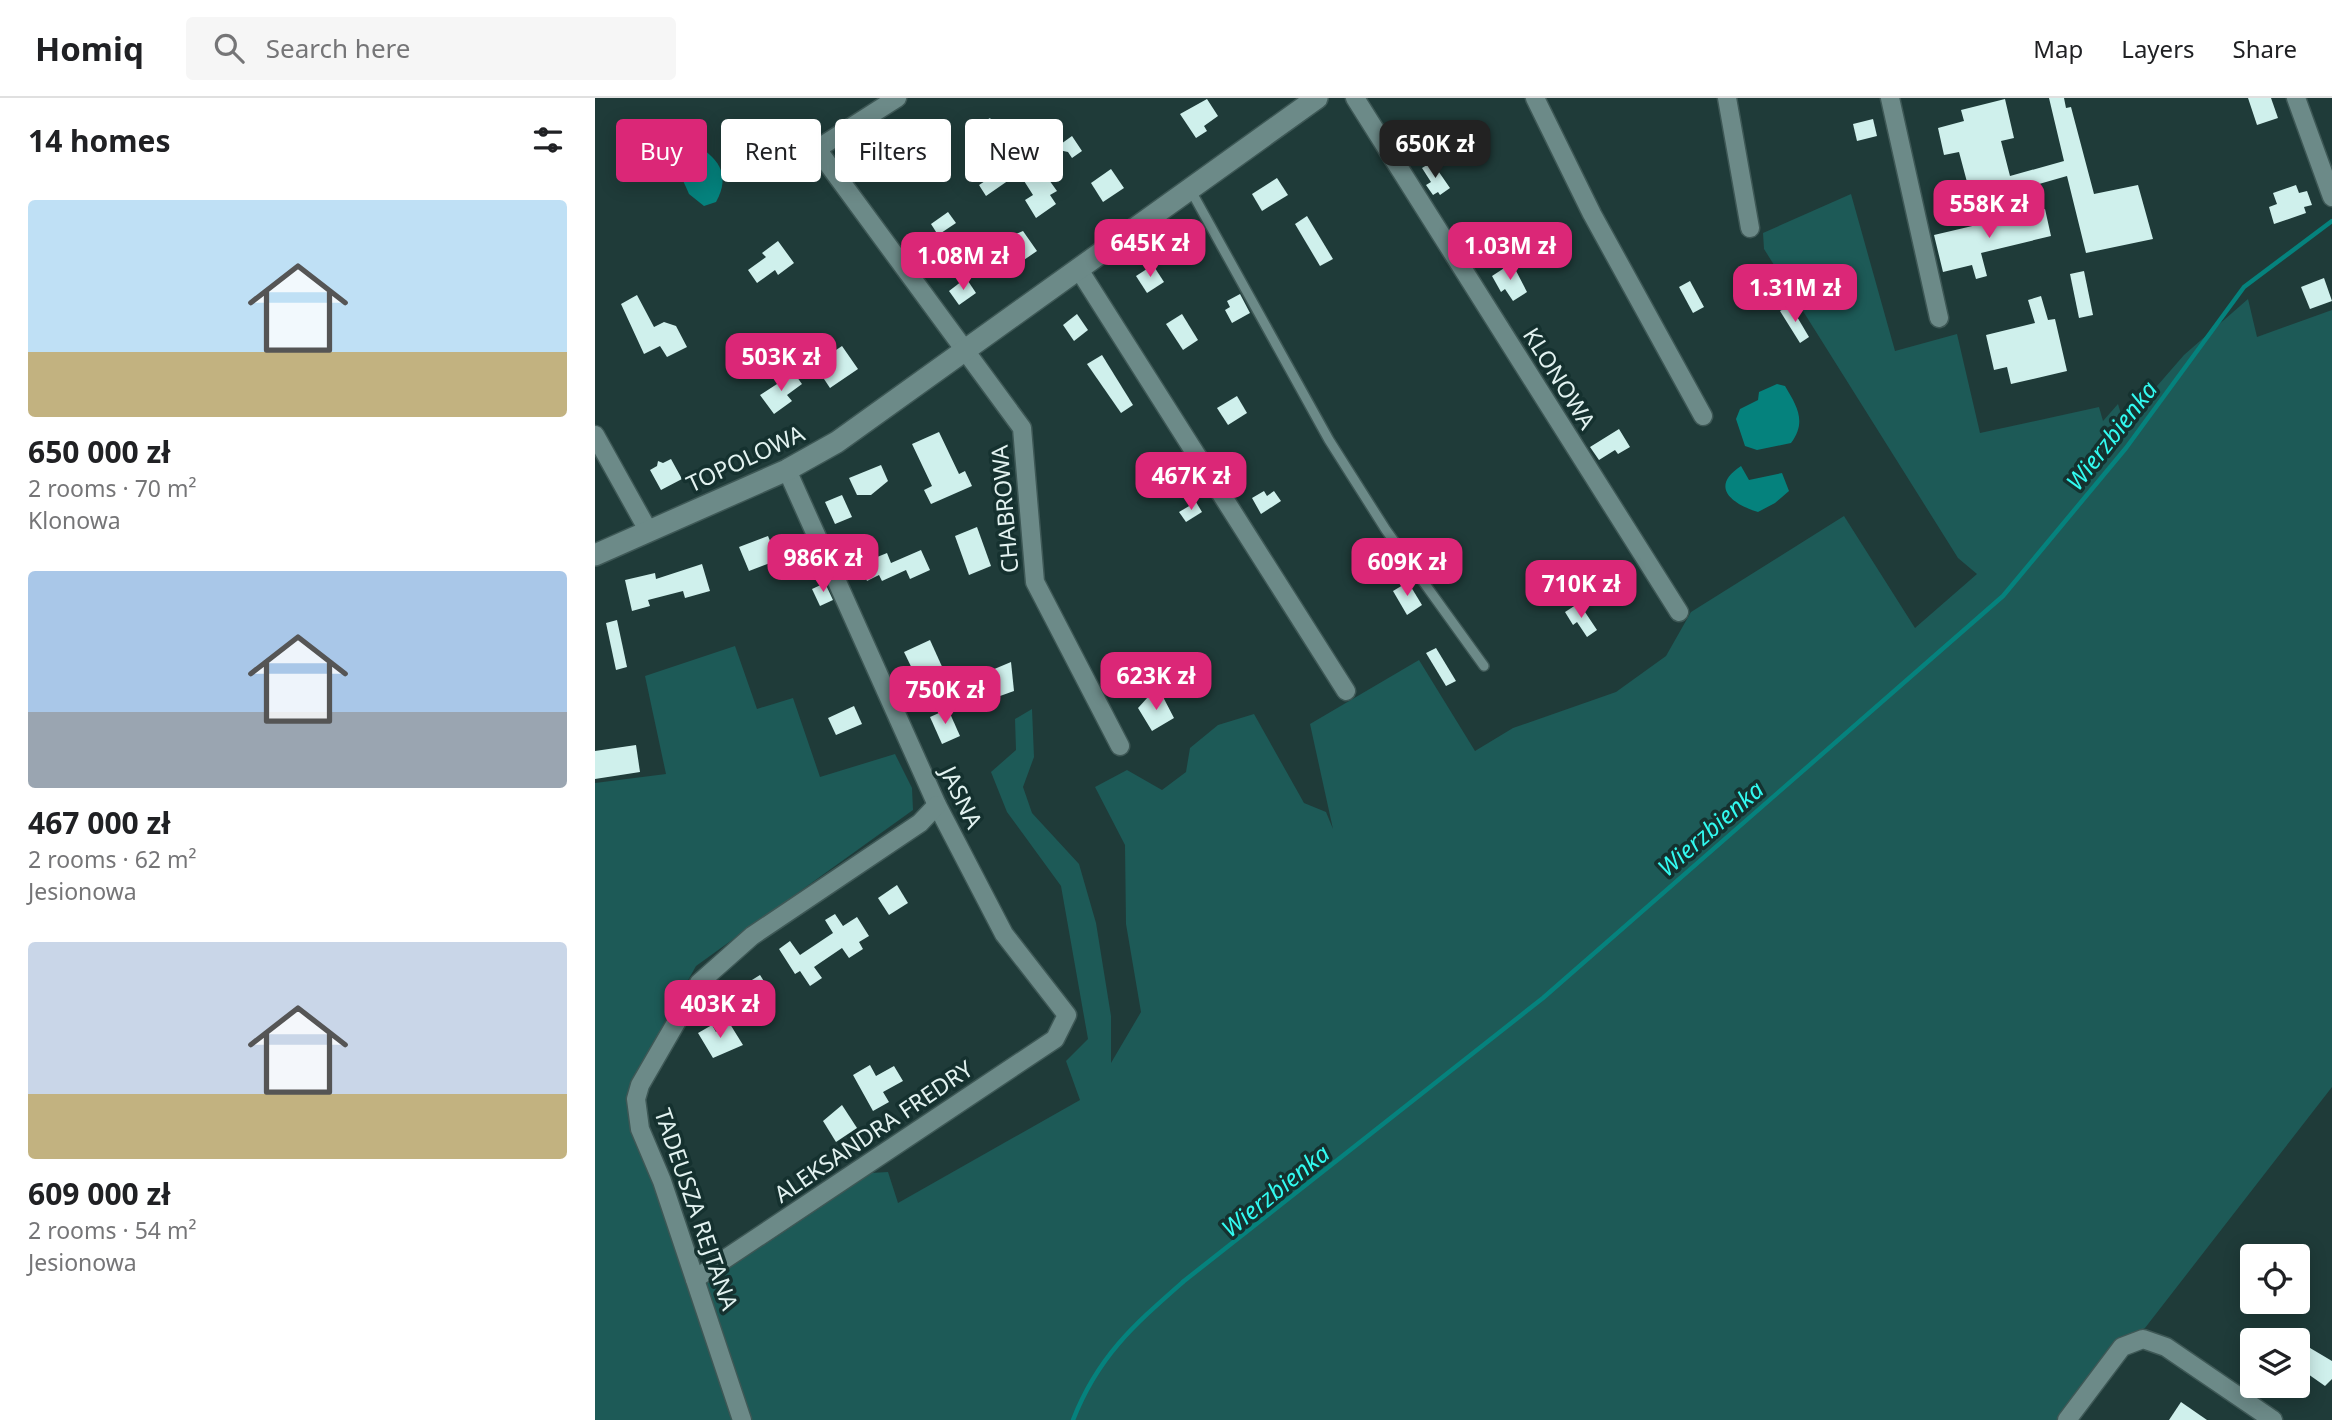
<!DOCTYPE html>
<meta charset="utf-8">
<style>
:root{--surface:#fff;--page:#f6f6f6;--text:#202124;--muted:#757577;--line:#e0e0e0;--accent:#db2777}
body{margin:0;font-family:"Noto Sans",sans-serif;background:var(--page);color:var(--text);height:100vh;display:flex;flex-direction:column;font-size:26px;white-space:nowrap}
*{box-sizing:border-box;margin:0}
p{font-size:23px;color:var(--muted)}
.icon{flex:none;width:38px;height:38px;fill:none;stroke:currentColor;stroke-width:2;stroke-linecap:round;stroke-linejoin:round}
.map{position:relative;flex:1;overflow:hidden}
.drawer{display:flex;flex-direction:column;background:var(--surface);width:595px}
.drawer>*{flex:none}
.hud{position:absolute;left:21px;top:21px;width:665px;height:63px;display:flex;gap:14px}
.tools{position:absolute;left:1645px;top:1146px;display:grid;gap:14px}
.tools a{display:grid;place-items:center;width:70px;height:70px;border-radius:7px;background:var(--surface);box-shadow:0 4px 18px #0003;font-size:35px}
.price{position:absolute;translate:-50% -60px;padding:0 16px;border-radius:14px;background:var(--accent);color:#fff;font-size:23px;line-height:46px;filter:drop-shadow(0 2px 4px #0008)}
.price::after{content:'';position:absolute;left:50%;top:42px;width:21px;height:16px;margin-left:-10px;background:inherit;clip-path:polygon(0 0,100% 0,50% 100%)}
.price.selected{background:#222;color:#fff}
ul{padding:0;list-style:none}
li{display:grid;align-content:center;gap:14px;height:371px;padding:0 28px}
li span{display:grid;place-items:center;height:217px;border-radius:7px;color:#555}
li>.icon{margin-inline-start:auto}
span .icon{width:126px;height:126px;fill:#fffc;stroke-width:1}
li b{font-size:30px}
h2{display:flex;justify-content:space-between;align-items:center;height:84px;padding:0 28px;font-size:30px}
.chip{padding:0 24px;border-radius:7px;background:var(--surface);box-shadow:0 4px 18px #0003;font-size:24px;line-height:63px}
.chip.selected{background:var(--accent);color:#fff}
header{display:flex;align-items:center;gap:42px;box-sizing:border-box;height:98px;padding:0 35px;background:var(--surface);border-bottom:2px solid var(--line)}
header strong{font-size:33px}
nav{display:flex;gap:38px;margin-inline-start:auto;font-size:24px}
.search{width:490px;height:63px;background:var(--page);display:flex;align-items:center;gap:18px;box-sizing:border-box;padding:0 24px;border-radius:7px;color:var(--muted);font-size:26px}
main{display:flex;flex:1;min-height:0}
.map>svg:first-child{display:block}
</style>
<header>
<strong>Homiq</strong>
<div class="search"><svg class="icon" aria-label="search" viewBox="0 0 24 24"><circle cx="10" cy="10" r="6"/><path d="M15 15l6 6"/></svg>Search here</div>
<nav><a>Map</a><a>Layers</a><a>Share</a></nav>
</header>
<main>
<section class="drawer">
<h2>14 homes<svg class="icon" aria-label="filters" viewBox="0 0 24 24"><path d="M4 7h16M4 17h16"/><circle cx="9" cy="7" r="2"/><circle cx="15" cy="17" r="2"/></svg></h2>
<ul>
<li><span style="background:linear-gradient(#bfe0f5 70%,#c2b280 0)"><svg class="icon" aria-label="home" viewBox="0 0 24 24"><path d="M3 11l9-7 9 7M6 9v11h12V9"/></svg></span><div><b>650 000 zł</b><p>2 rooms · 70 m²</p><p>Klonowa</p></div></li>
<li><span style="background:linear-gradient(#a9c7e8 65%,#9aa5b1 0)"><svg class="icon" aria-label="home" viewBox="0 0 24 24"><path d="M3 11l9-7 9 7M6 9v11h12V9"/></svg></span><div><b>467 000 zł</b><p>2 rooms · 62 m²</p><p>Jesionowa</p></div></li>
<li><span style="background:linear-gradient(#c9d6e8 70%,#c2b280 0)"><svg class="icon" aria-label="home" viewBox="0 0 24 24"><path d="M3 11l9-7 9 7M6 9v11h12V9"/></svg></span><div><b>609 000 zł</b><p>2 rooms · 54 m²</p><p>Jesionowa</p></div></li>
</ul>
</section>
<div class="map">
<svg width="1737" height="1322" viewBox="0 0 1737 1322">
<rect width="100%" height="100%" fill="#1f3b39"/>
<polygon fill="#1d5a57" points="1256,96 1300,253 1362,236 1385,335 1504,309 1508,323 1523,306 1529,326 1589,257 1653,201 1662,239 1737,212 1737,989 1550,1230 1532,1239 1465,1322 0,1322 0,685 71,676 50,578 140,548 162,611 198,600 225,679 300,656 317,690 318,712 101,868 34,988 33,1016 63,1084 95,1177 258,1076 293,1074 303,1105 485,1002 471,963 493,941 466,788 412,714 396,674 421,652 420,621 437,611 439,659 428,689 437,715 484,766 501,825 516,918 516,965 546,914 531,826 530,747 500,689 532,672 567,692 591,674 595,650 623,627 659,616 709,705 731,714 738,731 715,626 824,562 880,653 918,630 1021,594 1071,558 1096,514 1249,418 1320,530 1382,476 1363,460 1169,151 1168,135"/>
<g fill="#05827d">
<path d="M97,44C122,59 137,75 121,104L109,108L94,96L79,62L83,48Z"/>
<path d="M1182,286L1190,288C1202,308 1212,324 1196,345L1162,352L1150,348L1141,321L1145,311L1163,302L1164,294Z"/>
<path d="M1146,368L1154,382L1187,375L1194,393L1180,405L1163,414C1137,406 1114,389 1146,368Z"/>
</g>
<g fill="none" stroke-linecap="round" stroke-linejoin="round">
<path stroke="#05827d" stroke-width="4.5" d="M478,1322C503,1258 539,1227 589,1183L948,900L1408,498L1531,350L1649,189L1737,123"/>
</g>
<g fill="#cff0ec">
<polygon points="1454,0 1469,0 1471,10 1476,9 1499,96 1543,87 1558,141 1491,155 1472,78 1409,96 1407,90 1376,99 1364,54 1349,57 1343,30 1369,23 1366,12 1410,1 1419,40 1406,43 1415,78 1469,63"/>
<polygon points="1653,0 1676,0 1683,20 1662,27"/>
<polygon points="612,1 623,18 609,28 612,33 601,40 585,16"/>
<polygon points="395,20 416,52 422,48 442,79 449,75 462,93 455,97 461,106 441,120 430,102 438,97 424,75 391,98 384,87 413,68 385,26"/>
<polygon points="1278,21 1282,38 1262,43 1258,26"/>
<polygon points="477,38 487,53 477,60 473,54 459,51"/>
<polygon points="837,64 855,90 845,97 843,94 838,97 831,87 836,84 827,70"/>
<polygon points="516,71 529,90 508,104 496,85"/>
<polygon points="682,80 693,97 667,113 657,96"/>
<polygon points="1701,87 1704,95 1712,93 1717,107 1709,109 1711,115 1679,126 1674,109 1682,106 1678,95"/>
<polygon points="1450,111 1456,138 1386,155 1392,178 1381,181 1377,167 1348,174 1339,137"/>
<polygon points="353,114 361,125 343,137 336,126"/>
<polygon points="712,118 738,161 725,168 700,126"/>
<polygon points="428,133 442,153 423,166 421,162 410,170 400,156 411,148 407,142"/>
<polygon points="183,143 199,165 183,177 180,172 162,185 153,172 171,159 167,155"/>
<polygon points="917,165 932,194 918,203 910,191 906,194 897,178"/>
<polygon points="558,167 569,184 552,195 541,178"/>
<polygon points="1489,173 1498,217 1484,220 1475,176"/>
<polygon points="371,180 381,195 364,207 354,193"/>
<polygon points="1729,180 1737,203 1715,211 1706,189"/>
<polygon points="1095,183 1109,209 1098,215 1084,189"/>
<polygon points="645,196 655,215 637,225 630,212 635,209 632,203"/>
<polygon points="42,197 59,229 69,224 81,228 92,249 72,259 65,248 49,256 26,206"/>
<polygon points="1446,198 1453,222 1460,221 1472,273 1416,286 1412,269 1399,272 1391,237 1440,225 1433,202"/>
<polygon points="1195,207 1214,239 1205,245 1185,213"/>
<polygon points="482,216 493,232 479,243 468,227"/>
<polygon points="587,216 603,242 588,252 571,226"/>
<polygon points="235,244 241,252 247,248 263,271 235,290 227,278 231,275 218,256"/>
<polygon points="507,257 538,307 526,315 492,266"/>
<polygon points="199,275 207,286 192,297 197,303 179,316 165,297"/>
<polygon points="642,298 652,315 633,327 622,310"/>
<polygon points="1024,331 1035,349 1023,356 1020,352 1004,362 995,349"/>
<polygon points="344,334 364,376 370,373 377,388 336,406 329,392 337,388 317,346"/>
<polygon points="76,361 87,381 66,392 55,372 62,368 63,363 68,365"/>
<polygon points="286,367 293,383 276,397 262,397 254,380"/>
<polygon points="669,393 672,398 679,393 686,403 666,416 657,400"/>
<polygon points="247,397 257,419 240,426 230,404"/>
<polygon points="601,404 607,414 591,424 584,414"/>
<polygon points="382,429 396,468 374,477 360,438"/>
<polygon points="173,438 183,462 154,473 144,449"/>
<polygon points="326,452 335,472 315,481 311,472 287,483 284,477 272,483 265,466 292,455 296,465"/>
<polygon points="107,466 115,493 90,500 88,493 53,502 55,508 37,513 30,482 60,475 61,481"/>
<polygon points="813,484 827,507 812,517 798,493"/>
<polygon points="230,485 238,502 225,508 217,491"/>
<polygon points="984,505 1002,532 992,539 982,524 978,527 970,514"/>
<polygon points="22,522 32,569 21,572 11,525"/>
<polygon points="335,542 349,573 324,585 309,554"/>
<polygon points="841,550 861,583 851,588 831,555"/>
<polygon points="416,564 419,593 405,598 397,572"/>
<polygon points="566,595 579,620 557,633 543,610 553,599 558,600"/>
<polygon points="259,608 267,626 241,637 233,620"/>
<polygon points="353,611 365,638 347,646 335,619"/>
<polygon points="41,647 45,674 0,681 0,653"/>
<polygon points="302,787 313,805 294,817 283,800"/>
<polygon points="240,816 248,828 262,819 274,838 264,844 268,851 254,860 247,850 219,869 227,880 215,888 205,873 200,876 184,851 195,843 205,857 238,835 230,822"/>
<polygon points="165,877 177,896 159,907 156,901 152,903 144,890"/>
<polygon points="135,926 148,947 118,960 103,935 117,927 121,934"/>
<polygon points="275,967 281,978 299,968 308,983 288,994 294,1004 278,1013 258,977"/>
<polygon points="247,1007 262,1030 241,1044 228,1023"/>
<polygon points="1710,1247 1737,1263 1737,1281 1730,1288 1703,1269 1703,1257"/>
<polygon points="1586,1304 1612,1322 1574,1322"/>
</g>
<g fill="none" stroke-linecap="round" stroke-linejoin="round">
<g stroke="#3e5856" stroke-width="12">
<polyline id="service" points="595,91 734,342 791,432 889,568"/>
</g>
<g stroke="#3e5856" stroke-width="21">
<g id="minor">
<polyline points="302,0 222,51 427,330 440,484 525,648"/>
<polyline points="760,0 1084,514"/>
<polyline points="940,0 997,116 1108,318"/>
<polyline points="1132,0 1155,130"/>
<polyline points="1295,0 1344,220"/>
<polyline points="1701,0 1737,99"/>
<polyline points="483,170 751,593"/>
<polyline points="0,337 54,434"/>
<polyline points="100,1181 460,941 472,917 409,836 342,707 192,372"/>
<polyline points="147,1322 67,1083 45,1031 41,1001 45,987 104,885 157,838 325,725 342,707"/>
<polyline points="1472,1322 1527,1249 1548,1241 1571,1249 1678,1322"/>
</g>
</g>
<g stroke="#3e5856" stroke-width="24">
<polyline id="tertiary" points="0,457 192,372 242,344 722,0"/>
</g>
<use href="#service" stroke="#6c8a88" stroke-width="9"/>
<use href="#minor" stroke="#6c8a88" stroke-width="18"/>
<use href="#tertiary" stroke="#6c8a88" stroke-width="21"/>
</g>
<g text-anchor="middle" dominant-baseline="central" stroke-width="7" stroke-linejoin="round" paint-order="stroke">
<g font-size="23" fill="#e2f2f0" stroke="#15312f">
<text transform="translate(965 280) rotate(58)">KLONOWA</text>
<text transform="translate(150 360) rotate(-25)">TOPOLOWA</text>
<text transform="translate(409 411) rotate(-95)">CHABROWA</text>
<text transform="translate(367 699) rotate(64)">JASNA</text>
<text transform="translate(278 1033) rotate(-34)">ALEKSANDRA FREDRY</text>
<text transform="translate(102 1111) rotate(71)">TADEUSZA REJTANA</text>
</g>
<g font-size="24" font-style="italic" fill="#32faf0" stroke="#15312f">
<text transform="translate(1516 337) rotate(-52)">Wierzbienka</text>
<text transform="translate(1115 730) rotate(-41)">Wierzbienka</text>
<text transform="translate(680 1092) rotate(-39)">Wierzbienka</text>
</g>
</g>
</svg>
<div class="tools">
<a><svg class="icon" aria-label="locate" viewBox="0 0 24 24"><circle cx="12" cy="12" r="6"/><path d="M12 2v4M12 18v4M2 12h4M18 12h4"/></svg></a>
<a><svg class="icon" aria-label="layers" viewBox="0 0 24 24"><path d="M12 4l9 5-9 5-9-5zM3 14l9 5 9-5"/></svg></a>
</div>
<b class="price selected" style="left:840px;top:82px">650K zł</b>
<b class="price" style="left:1394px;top:142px">558K zł</b>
<b class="price" style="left:555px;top:181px">645K zł</b>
<b class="price" style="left:915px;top:184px">1.03M zł</b>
<b class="price" style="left:368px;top:194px">1.08M zł</b>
<b class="price" style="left:1200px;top:226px">1.31M zł</b>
<b class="price" style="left:186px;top:295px">503K zł</b>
<b class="price" style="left:596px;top:414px">467K zł</b>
<b class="price" style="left:228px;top:496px">986K zł</b>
<b class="price" style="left:812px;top:500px">609K zł</b>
<b class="price" style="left:986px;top:522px">710K zł</b>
<b class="price" style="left:561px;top:614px">623K zł</b>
<b class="price" style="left:350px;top:628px">750K zł</b>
<b class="price" style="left:125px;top:942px">403K zł</b>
<div class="hud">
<a class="chip selected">Buy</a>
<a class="chip">Rent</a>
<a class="chip">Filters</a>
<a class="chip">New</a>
</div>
</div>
</main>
